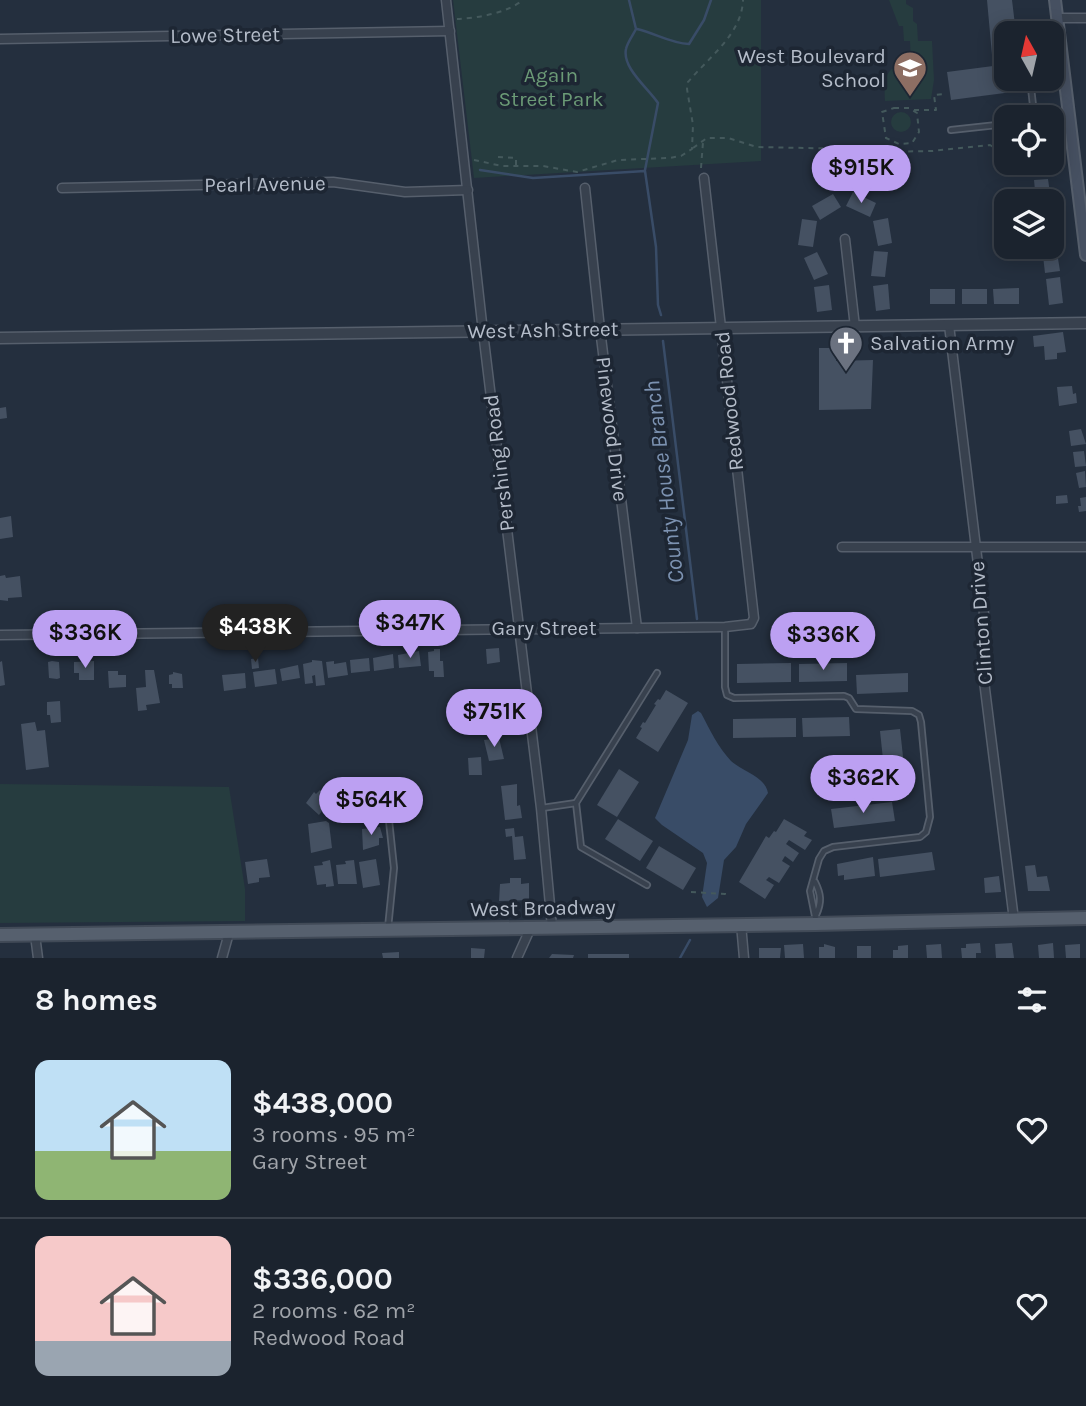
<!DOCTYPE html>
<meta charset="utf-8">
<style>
:root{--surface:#1b232e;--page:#282f3a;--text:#f1f3f6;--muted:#a0a4aa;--line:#39404a;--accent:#bca0f2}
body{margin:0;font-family:Karla,sans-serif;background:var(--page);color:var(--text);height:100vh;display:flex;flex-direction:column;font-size:26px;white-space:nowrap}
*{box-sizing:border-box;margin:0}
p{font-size:23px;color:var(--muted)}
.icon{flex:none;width:38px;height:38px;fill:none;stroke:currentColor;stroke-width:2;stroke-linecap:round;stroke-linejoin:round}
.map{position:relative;height:958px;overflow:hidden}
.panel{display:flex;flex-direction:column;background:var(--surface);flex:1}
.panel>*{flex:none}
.needle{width:46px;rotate:352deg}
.fabs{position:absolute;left:994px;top:21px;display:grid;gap:14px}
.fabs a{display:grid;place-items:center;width:70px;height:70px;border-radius:14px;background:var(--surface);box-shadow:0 4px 18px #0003,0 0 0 2px var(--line);font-size:35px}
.price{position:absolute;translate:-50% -60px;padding:0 16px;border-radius:24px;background:var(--accent);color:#111;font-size:23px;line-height:46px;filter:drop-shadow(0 2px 4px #0008)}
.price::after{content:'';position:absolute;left:50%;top:42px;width:21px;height:16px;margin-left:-10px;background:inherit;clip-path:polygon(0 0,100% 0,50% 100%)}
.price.selected{background:#222;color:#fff}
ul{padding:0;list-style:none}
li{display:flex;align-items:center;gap:21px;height:175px;padding:0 35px}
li+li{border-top:2px solid var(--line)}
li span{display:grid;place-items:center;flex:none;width:196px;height:140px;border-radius:14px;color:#555}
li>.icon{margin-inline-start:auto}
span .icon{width:84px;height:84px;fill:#fffc;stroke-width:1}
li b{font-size:30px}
h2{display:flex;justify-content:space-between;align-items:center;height:84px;padding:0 35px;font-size:30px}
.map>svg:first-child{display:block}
</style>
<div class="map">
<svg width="1086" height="958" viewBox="0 0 1086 958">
<rect width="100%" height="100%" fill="#242f3e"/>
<g fill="#263c3f">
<polygon points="453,0 761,0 761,161 474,178"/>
<path d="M889,0H906V4L913,8V21L917,24L918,41H932L934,80L931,99L885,101C884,76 885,66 911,63L910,41H904L903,26H899Z"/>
<circle cx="901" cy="122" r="10"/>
<polygon points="0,784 229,787 245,889 245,921 0,923"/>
</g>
<path fill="#394c67" d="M698,711L701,713C710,730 718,747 731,761C743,772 765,776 768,793L746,824L736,847L724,860L718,898L707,907L702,897L707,863L703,853L662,825L655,818L688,740L692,715Z"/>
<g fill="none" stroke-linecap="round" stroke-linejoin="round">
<g stroke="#394c67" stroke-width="2.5">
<path d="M629,0L636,29C633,35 627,43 626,49C622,68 648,88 658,103L645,170"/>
<path d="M637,29C655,33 670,43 689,44L704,20L711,0"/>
<polyline points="480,170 533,178 645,171 656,247 658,305 661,315"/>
<polyline points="663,341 697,619"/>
<polyline points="680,958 690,940"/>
</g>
</g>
<g fill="#455162">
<polygon points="987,0 1012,0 1016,33 1006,33 1006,79 1017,79 1019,91 951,100 947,72 993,66"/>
<polygon points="1048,179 1051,201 1036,201 1034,180"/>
<polygon points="853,192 876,203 870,217 846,206"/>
<polygon points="833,194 841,207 820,220 812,206"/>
<polygon points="888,218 892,243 878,246 873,221"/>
<polygon points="802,219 817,221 813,247 798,245"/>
<polygon points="1056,246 1060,271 1045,273 1042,247"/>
<polygon points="874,251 888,252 885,277 871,276"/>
<polygon points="817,252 828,274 814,280 804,258"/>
<polygon points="1060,277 1063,303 1049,305 1046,279"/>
<polygon points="888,284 890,309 876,311 873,286"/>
<polygon points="829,285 832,310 817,312 814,287"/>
<polygon points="1019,288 1019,304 994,304 993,289"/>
<rect x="930" y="289" width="25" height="15"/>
<rect x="962" y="289" width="25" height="15"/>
<polygon points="1063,332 1066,352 1057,353 1057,359 1045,360 1044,346 1034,347 1033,336"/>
<polygon points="819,348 836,348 836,361 873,360 871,409 819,410"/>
<polygon points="1072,386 1073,394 1076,393 1077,403 1059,406 1057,387"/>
<polygon points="6,407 7,418 0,419 0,408"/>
<polygon points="1081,429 1086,444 1071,446 1069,431"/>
<polygon points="1084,451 1086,466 1075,467 1073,452"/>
<polygon points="1085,471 1086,487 1079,488 1076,473"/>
<polygon points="1067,495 1068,503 1056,504 1056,496"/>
<polygon points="1086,497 1086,511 1079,512 1078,506 1081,506 1080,498"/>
<polygon points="11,516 13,537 0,539 0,518"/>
<polygon points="5,575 6,578 20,576 22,597 8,598 8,601 0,600 0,576"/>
<polygon points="499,648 500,662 487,664 486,649"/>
<polygon points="434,649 440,649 440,661 443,661 444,677 434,677 434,671 429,671 428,652 434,651"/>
<polygon points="419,651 421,666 399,668 398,655"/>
<polygon points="393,654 394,668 374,671 373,658"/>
<polygon points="258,658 259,668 252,669 251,659"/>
<polygon points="369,658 370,671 351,673 350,660"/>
<polygon points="312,660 322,661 325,685 316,686 315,675 312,676 313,683 305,684 303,664 312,662"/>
<polygon points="2,661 5,685 0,686 0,662"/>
<polygon points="52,661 59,662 60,678 57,679 49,678 48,662"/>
<polygon points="94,661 94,680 79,680 79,673 74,673 74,662"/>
<polygon points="334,661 334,664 346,662 348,675 328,678 326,662"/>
<polygon points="791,663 791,682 737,683 737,664"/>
<polygon points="847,663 847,681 799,682 799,664"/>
<polygon points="298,665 300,678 282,681 280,669"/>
<polygon points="275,669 277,684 255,687 253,672"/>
<polygon points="145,670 154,670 160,703 146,705 147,710 138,711 136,688 146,687"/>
<polygon points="108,671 118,671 118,675 126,675 126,687 109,688"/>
<polygon points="173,672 182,674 183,688 172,688 172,684 169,684 169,675 173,674"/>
<polygon points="245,673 246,688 224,691 222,675"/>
<polygon points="908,673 908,692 857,694 856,675"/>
<polygon points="666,690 688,703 658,752 636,738 642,728 640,727 643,722 645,723 656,705 654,704 658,699 660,700"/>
<polygon points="507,698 509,717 496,719 493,699"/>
<polygon points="60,701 61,722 51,723 50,715 47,715 47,702"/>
<polygon points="849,717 850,736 803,737 802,718"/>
<polygon points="796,718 796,737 733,738 733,719"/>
<polygon points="35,722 37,731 45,730 49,767 26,770 21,724"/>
<polygon points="900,729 905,775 885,778 880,731"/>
<polygon points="499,738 504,759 489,761 484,740"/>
<polygon points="481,757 482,775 469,775 468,758"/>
<polygon points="619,769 639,782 617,817 597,805"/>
<polygon points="517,784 517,806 520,805 522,818 505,820 501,786"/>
<polygon points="364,788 365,791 370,791 368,812 343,813 341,791 346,791 345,789"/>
<polygon points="320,790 334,803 326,814 322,811 319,815 306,803 314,792 316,794"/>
<polygon points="892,802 895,821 834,828 831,809"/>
<polygon points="618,819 653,841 640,861 605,839"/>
<polygon points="784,819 807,832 804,836 812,840 805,850 789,840 786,844 799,853 793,862 785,856 782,861 790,866 779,883 769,877 766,880 774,885 765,899 739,882 766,836 769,838 774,831 776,832"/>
<polygon points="326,821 329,823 332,848 311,853 308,824"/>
<polygon points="380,827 383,838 379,838 379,845 363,850 362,829"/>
<polygon points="514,828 515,837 523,836 526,859 514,860 512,836 506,837 505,829"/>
<polygon points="659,846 696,868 683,890 646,868"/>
<polygon points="932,852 935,870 880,877 878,859"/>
<polygon points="873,857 875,876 844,880 844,875 838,876 837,864"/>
<polygon points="267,859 270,877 259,878 259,882 248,884 245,862"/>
<polygon points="376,859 380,885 363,888 359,862"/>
<polygon points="330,860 334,886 326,887 326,884 317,885 314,866 323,865 322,862"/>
<polygon points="354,860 357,884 338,884 336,865 346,864 345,861"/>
<polygon points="1035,865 1037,877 1047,876 1050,891 1028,891 1025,866"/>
<polygon points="999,876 1001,892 985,893 984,878"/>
<polygon points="510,878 521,878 521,884 529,883 529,900 499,901 500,884 510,883"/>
<polygon points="980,943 981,953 976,953 976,958 962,958 961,948 966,948 966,944"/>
<polygon points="1012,943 1014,958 996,958 995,944"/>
<polygon points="1053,943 1054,958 1039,958 1038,945"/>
<polygon points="803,944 804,958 785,958 784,945"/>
<polygon points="824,944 835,947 835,958 819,958 819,947 824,947"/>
<polygon points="941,944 942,958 927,958 926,945"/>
<polygon points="1080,944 1080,958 1066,958 1065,945"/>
<polygon points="908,945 908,958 893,958 893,950 898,950 898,946"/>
<rect x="857" y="946" width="14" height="12"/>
<polygon points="471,948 485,949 484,958 471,958"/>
<polygon points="759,948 781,948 780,958 759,958"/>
<polygon points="399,952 399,958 383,958 382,953"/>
<polygon points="552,954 574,955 573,958 549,958"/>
<rect x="588" y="954" width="41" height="4"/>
</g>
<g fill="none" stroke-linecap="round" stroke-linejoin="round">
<g stroke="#565f6c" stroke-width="8">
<g id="service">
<polyline points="1030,79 1034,114 1037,117"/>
<polyline points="1052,119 1068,117"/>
<polyline points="951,130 1006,124"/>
<polyline points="725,628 725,687 727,695 734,698 844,696 849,698 856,709 912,711 919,715 921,722 930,817 926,832 920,837 833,847 824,851 819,859 810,891 816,921"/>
<polyline points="386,792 394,868 388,928"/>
<polyline points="542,808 576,803"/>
<path d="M815,882C821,894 822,902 816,915"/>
<polyline points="647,885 581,847 576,803 657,673"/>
</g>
</g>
<g stroke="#565f6c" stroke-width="11">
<g id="minor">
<polyline points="446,0 483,332 541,808 552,927"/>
<polyline points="1057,18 1086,18"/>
<polyline points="0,39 450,31"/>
<polyline points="62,188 333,182 405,192 468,190"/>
<polyline points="585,188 600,329 637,628"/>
<polyline points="845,239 855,327"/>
<polyline points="949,325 985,622 982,665 1014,920"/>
<polyline points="842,547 1086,547"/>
<polyline points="0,635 725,627 751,624 754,618 704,178"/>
<polyline points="741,924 744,958"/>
<polyline points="35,935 38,958"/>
<polyline points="222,958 229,933"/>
<polyline points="517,958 531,927"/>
</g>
</g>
<g stroke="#565f6c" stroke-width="13">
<polyline id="tertiary" points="0,338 1086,323"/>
</g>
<g stroke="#565f6c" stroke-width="14">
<polyline id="secondary" points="1055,0 1086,255"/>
</g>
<g stroke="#414a57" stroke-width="16">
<polyline id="primary" points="0,935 816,924 1086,918"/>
</g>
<g stroke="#44595c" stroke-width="2" stroke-dasharray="5 5" stroke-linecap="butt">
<path d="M457,19C478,18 507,13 523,0"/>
<polygon points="894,108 909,108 917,113 919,132 912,143 899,144 886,138 882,112"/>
<polyline points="914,110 936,110 934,95 944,94"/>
<polyline points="1052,139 1061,138"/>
<polyline points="693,148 707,138 728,138 757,147 857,149 875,152 932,151 990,145 1006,155"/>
<polyline points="498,157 516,158 516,166"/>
<path d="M474,160L502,166H543L577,172L618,160L669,158L681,156L692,149L693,125L687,89L688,82C708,58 742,34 743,0"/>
<polyline points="701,168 703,142"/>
<polyline points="691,892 725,894 725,890"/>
</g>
<use href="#service" stroke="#38414e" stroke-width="4.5"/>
<use href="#minor" stroke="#38414e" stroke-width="8"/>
<use href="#tertiary" stroke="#38414e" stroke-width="10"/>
<use href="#secondary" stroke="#465061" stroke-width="10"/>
<use href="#primary" stroke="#56606e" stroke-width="12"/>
</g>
<defs>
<g id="school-pin" transform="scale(1.75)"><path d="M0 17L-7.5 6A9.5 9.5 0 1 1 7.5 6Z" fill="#8d6e63" stroke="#1d2633"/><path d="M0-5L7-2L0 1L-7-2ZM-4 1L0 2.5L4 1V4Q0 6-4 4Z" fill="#fff"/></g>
<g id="church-pin" transform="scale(1.75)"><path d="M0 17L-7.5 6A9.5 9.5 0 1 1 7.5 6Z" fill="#6b7280" stroke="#1d2633"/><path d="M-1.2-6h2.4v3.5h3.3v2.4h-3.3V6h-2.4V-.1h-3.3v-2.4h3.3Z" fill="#fff"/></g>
</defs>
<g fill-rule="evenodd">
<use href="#school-pin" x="910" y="68"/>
<use href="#church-pin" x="846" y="343"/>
</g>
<g text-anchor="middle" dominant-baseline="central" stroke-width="7" stroke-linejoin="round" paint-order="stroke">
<g font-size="21" fill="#b4bcc9" stroke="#1d2633">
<text transform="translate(225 35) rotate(-1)">Lowe Street</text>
<text transform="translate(265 184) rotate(-1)">Pearl Avenue</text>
<text transform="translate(543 330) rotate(-1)">West Ash Street</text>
<text transform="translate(729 401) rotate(-96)">Redwood Road</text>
<text transform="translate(612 429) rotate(83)">Pinewood Drive</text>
<text transform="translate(499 463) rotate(-97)">Pershing Road</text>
<text transform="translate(981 623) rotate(-94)">Clinton Drive</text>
<text x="544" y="628">Gary Street</text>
<text transform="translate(543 908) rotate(-1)">West Broadway</text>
</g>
<g font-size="21" fill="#b4bcc9" stroke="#1d2633" text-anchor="end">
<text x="886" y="56">West Boulevard<tspan x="886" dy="24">School</tspan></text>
<text x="870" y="343" text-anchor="start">Salvation Army</text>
</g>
<g font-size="21" fill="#6b9a76" stroke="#1d2633">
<text x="551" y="75">Again<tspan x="551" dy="24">Street Park</tspan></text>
</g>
<g font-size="23" font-style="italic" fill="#7c92b1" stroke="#1d2633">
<text transform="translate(664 482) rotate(-97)">County House Branch</text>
</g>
</g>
</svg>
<div class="fabs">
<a><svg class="needle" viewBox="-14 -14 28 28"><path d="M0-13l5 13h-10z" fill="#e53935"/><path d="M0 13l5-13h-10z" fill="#a0a4aa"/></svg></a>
<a><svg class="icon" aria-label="locate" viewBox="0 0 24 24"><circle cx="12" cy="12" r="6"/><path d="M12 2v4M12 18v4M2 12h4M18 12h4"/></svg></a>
<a><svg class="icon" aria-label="layers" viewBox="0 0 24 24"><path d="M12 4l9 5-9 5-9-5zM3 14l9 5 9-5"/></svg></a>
</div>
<b class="price" style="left:861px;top:205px">$915K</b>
<b class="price" style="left:410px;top:660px">$347K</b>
<b class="price selected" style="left:255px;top:664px">$438K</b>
<b class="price" style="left:85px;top:670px">$336K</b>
<b class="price" style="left:823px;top:672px">$336K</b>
<b class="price" style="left:494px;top:749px">$751K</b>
<b class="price" style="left:863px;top:815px">$362K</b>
<b class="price" style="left:371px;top:837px">$564K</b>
</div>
<section class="panel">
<h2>8 homes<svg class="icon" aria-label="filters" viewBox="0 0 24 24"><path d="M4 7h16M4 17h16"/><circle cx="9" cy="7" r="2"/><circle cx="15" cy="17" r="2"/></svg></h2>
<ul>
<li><span style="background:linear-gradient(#bfe0f5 65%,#8fb573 0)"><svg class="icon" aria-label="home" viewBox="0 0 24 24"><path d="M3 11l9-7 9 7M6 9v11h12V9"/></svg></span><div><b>$438,000</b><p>3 rooms · 95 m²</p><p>Gary Street</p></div><svg class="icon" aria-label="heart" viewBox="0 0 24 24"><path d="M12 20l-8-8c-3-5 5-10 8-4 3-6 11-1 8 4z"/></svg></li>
<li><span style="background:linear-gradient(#f6c9c9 75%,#9aa5b1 0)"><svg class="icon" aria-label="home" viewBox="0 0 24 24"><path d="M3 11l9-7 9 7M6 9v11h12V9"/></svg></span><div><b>$336,000</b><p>2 rooms · 62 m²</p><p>Redwood Road</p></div><svg class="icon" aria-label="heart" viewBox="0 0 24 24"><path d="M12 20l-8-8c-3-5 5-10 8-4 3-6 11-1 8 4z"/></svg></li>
</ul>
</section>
